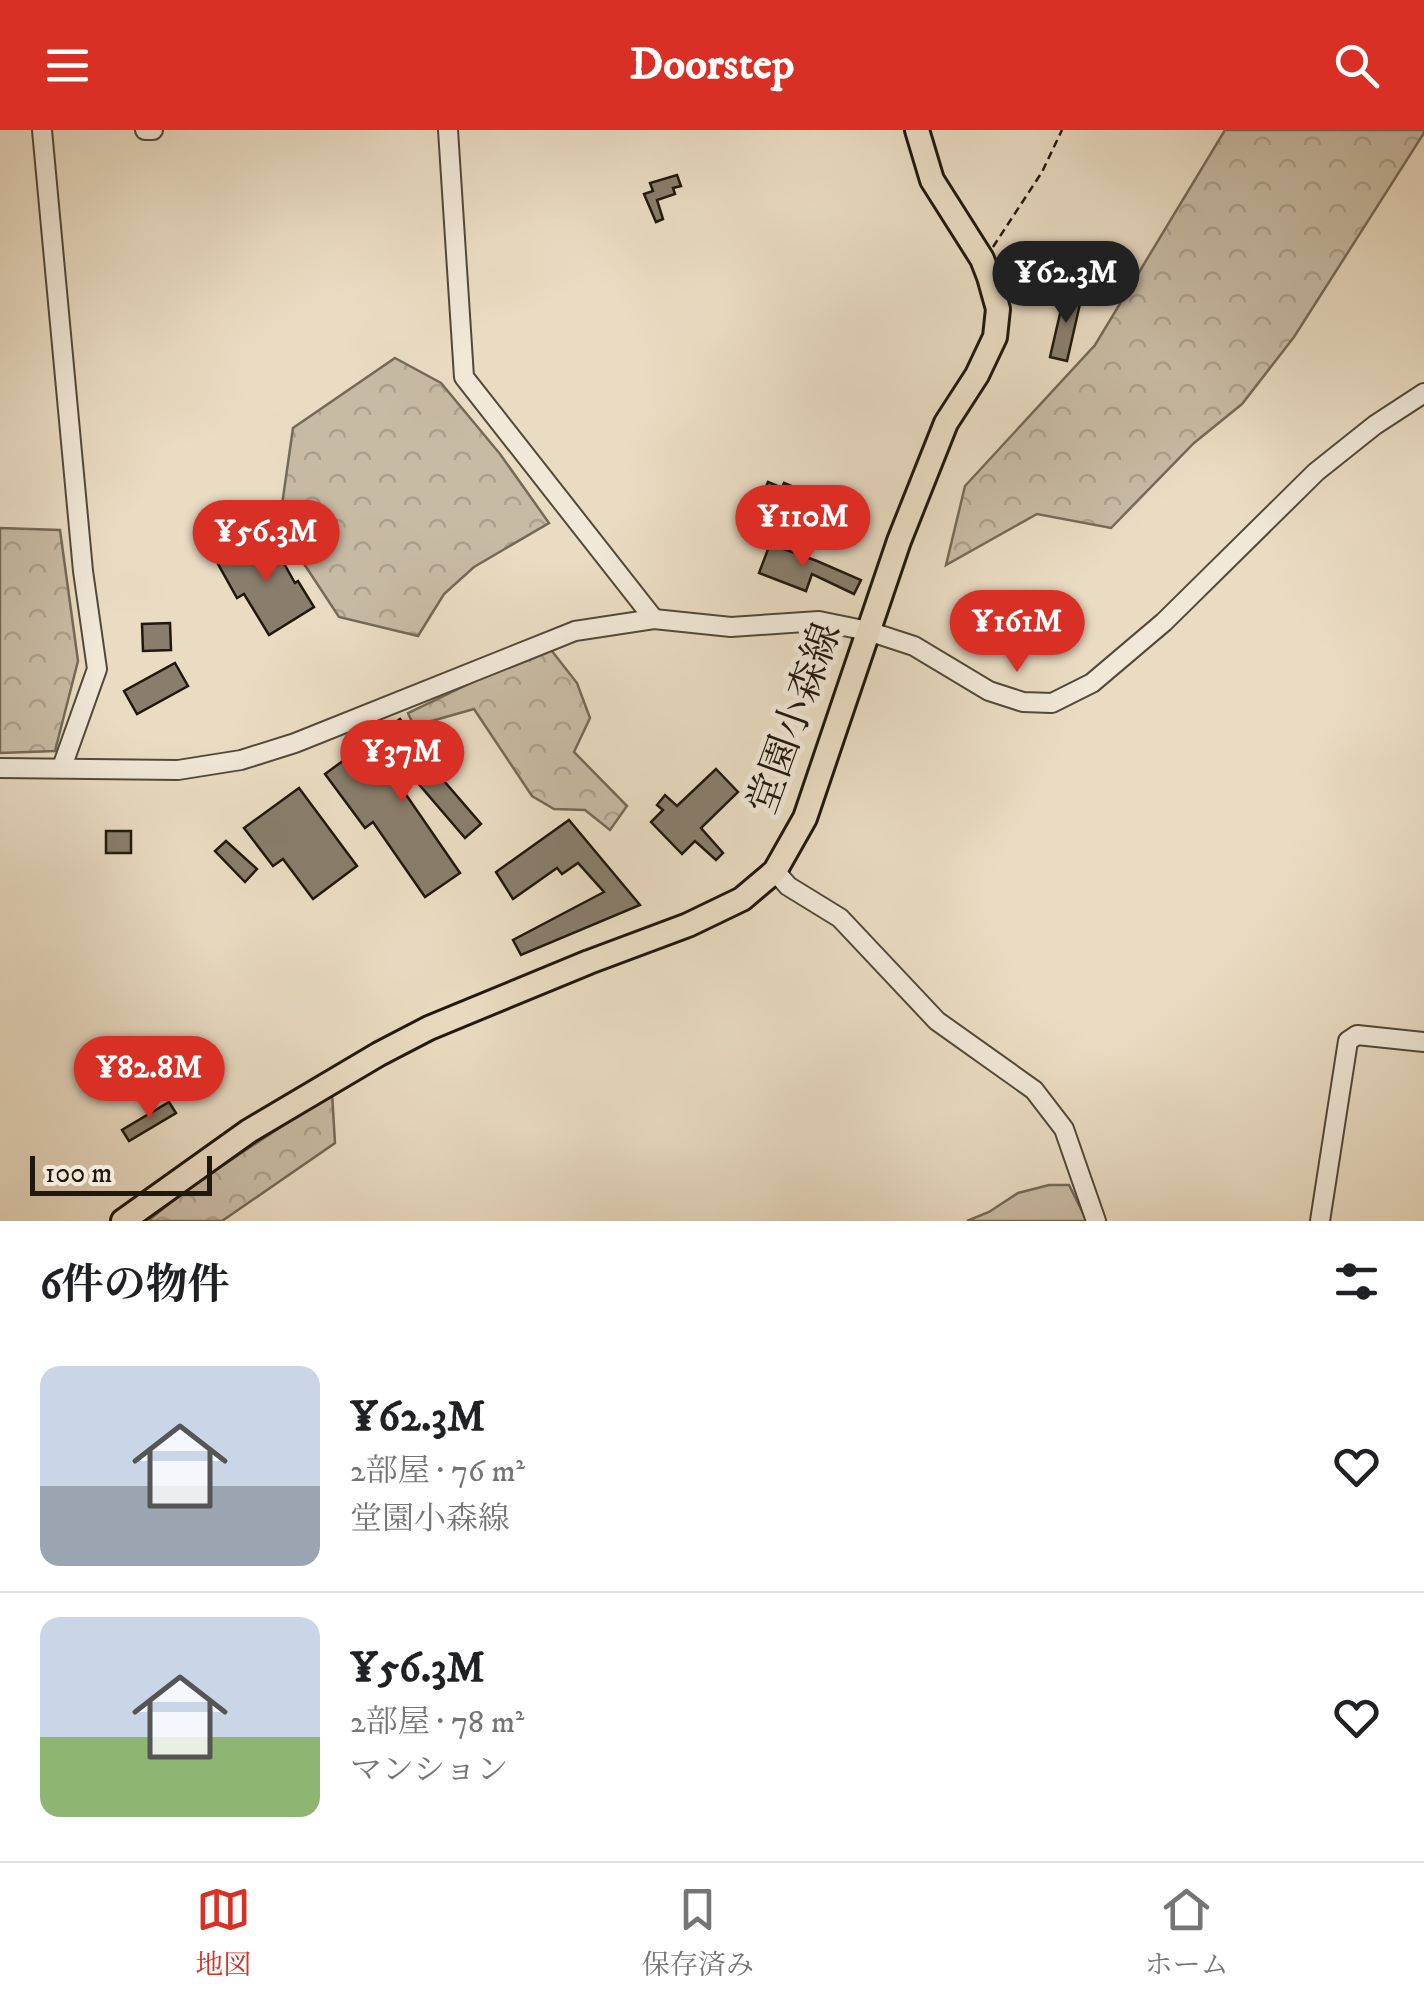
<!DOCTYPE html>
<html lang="ja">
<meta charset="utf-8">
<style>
:root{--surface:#fff;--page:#f6f6f6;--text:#202124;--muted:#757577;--line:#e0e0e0;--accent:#d93025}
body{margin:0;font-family:"IM FELL DW Pica","Noto Serif JP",serif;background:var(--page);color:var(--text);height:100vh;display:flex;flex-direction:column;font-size:38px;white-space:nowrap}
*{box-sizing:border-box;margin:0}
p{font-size:32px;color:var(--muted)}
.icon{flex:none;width:55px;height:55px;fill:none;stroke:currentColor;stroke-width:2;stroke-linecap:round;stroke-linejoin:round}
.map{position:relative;height:1091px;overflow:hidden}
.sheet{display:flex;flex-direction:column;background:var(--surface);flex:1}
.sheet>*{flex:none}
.scale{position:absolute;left:30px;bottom:25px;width:182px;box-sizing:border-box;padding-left:10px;border:5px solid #20180d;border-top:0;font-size:28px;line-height:35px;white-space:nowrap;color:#20180d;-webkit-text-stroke:8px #f1e8d8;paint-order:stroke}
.price{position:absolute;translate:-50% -85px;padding:0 22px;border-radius:35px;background:var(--accent);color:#fff;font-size:32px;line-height:65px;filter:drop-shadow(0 2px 5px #0008)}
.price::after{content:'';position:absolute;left:50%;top:60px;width:30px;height:22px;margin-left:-15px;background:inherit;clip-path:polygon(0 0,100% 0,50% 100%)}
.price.selected{background:#222;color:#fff}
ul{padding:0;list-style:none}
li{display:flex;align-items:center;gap:30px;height:250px;padding:0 40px}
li+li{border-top:2px solid var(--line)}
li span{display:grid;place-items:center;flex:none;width:280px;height:200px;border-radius:20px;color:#555}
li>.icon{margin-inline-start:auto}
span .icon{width:120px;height:120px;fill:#fffc;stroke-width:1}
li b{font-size:42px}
h2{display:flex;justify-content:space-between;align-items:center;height:120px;padding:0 40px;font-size:42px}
header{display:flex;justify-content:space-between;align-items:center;height:130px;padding:0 40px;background:var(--accent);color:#fff;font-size:45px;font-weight:800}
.dock{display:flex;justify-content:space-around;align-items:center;height:140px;border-top:2px solid var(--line);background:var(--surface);font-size:28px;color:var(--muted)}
.dock a{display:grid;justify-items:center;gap:5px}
.dock .selected{color:var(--accent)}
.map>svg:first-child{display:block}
</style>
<header><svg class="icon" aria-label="menu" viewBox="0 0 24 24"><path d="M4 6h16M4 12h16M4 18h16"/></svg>Doorstep<svg class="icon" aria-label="search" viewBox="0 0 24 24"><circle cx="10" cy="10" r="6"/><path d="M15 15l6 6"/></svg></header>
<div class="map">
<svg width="1424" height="1091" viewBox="0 0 1424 1091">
<defs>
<pattern id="forest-crowns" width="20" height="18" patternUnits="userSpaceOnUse" patternTransform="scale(2.5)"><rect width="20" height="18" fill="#c8bba4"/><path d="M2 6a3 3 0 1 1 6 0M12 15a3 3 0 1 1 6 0" fill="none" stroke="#aca08c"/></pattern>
</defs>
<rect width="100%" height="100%" fill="#eadcc3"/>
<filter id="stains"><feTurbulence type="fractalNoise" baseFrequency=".002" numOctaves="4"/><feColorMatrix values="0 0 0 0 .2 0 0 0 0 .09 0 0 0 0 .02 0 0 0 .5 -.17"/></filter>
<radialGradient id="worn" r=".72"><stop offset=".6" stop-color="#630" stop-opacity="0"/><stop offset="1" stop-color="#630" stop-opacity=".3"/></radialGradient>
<polygon fill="#c8bba4" stroke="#746a58" stroke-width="2.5" points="1049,1055 1069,1055 1087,1091 967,1091 989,1082 1018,1063"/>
<g fill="url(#forest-crowns)" stroke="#746a58" stroke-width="2.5">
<polygon points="1225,0 1424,0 1424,3 1294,207 1242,274 1194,313 1111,398 1037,384 946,435 965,356 1095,215"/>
<polygon points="395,228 441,253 500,324 549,393 474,437 444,464 418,506 339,487 279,396 293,298"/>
<polygon points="0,398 60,400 78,531 55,621 0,623"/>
<polygon points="548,516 577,553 590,588 574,622 627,676 610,700 585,680 554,679 532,666 474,579 414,596 408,583"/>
<polygon points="332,963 335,1013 222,1091 148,1091 187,1059"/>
</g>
<g fill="#897e6c" stroke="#20180d" stroke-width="2.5">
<polygon points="677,45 681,56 673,58 675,64 657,70 663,89 656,92 644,64 653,61 650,53"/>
<polygon points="1065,162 1082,165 1067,231 1050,227"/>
<polygon points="768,352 782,358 784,353 844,378 842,383 848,386 837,412 831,410 829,413 770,389 772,384 757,378"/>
<polygon points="268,405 295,453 298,451 314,477 269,505 244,464 237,468 218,434"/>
<polygon points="770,414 817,431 861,450 854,464 812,444 806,461 759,443"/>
<polygon points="170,493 171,520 143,521 142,494"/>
<polygon points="175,533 188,556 137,584 124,561"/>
<polygon points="400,589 438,644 481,694 465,708 387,617 378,624 460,743 425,767 373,692 365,698 325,644"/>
<polygon points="716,639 738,662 701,698 723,723 716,730 695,711 682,724 651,692 663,680 657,675 665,665 677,676"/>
<polygon points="299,658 357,736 313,769 283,729 273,736 244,698"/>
<polygon points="569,690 640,775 521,825 513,810 604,762 578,733 562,744 557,738 513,769 496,742"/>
<rect x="106" y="701" width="25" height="22"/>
<polygon points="226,711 257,739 245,752 215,721"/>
<polygon points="169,972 176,983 129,1011 122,1000"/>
</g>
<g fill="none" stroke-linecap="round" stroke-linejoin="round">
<g stroke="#52493a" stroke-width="22">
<g id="minor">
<polyline points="42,0 83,441 97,539 62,637"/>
<polyline points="145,0 153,0"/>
<polyline points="448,0 464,247 654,489"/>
<polyline points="0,638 178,640 241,630 295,613 575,501 654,489 731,497 819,491 868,501 914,516 989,561 1023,572 1052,573 1092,553 1164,492 1316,342 1375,295 1424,263"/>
<polyline points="775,741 788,756 840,788 937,891 1034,960 1064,999 1096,1091"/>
<polyline points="1320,1091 1348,911 1357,905 1424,912"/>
</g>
</g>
<g stroke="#20180d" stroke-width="28">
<polyline id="major" points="123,1091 249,1001 379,924 429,898 589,832 688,795 742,769 775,741 805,688 899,411 946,293 977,245 995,207 998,179 989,147 982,129 932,50 917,0"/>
</g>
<polyline stroke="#20180d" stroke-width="2.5" stroke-dasharray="8 5" stroke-linecap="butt" points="993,117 1042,42 1062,0"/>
<use href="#minor" stroke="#f1e8d8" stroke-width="18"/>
<use href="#major" stroke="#eadcc3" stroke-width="22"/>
</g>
<g text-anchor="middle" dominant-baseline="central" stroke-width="10" stroke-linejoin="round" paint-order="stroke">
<g font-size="40" fill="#20180d" stroke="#f1e8d8">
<text transform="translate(796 589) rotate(-70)">堂園小森線</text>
</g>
</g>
<rect width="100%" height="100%" filter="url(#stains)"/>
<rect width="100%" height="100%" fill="url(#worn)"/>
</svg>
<div class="scale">100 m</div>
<b class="price selected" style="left:1066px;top:196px">¥62.3M</b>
<b class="price" style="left:803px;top:440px">¥110M</b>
<b class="price" style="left:266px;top:455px">¥56.3M</b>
<b class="price" style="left:1017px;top:545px">¥161M</b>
<b class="price" style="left:402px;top:675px">¥37M</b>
<b class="price" style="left:149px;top:991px">¥82.8M</b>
</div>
<section class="sheet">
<h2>6件の物件<svg class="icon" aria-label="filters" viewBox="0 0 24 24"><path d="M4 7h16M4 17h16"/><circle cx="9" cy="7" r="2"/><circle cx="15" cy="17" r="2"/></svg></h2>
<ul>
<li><span style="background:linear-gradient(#c9d6e8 60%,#9aa5b1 0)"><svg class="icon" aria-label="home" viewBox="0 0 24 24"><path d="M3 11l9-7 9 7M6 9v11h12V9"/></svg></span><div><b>¥62.3M</b><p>2部屋 · 76 m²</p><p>堂園小森線</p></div><svg class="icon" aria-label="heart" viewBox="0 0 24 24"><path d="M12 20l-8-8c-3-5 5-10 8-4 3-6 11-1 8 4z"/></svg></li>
<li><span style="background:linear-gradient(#c9d6e8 60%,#8fb573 0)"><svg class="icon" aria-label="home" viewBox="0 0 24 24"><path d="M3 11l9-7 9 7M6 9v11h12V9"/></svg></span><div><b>¥56.3M</b><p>2部屋 · 78 m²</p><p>マンション</p></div><svg class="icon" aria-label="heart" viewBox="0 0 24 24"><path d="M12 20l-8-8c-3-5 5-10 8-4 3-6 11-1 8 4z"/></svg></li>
</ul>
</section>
<nav class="dock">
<a class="selected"><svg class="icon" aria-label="map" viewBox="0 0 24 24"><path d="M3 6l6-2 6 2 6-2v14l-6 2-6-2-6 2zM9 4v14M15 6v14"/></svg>地図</a>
<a><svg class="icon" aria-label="saved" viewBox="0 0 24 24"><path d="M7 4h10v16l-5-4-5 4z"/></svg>保存済み</a>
<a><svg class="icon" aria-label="home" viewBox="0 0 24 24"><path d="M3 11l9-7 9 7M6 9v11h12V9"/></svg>ホーム</a>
</nav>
